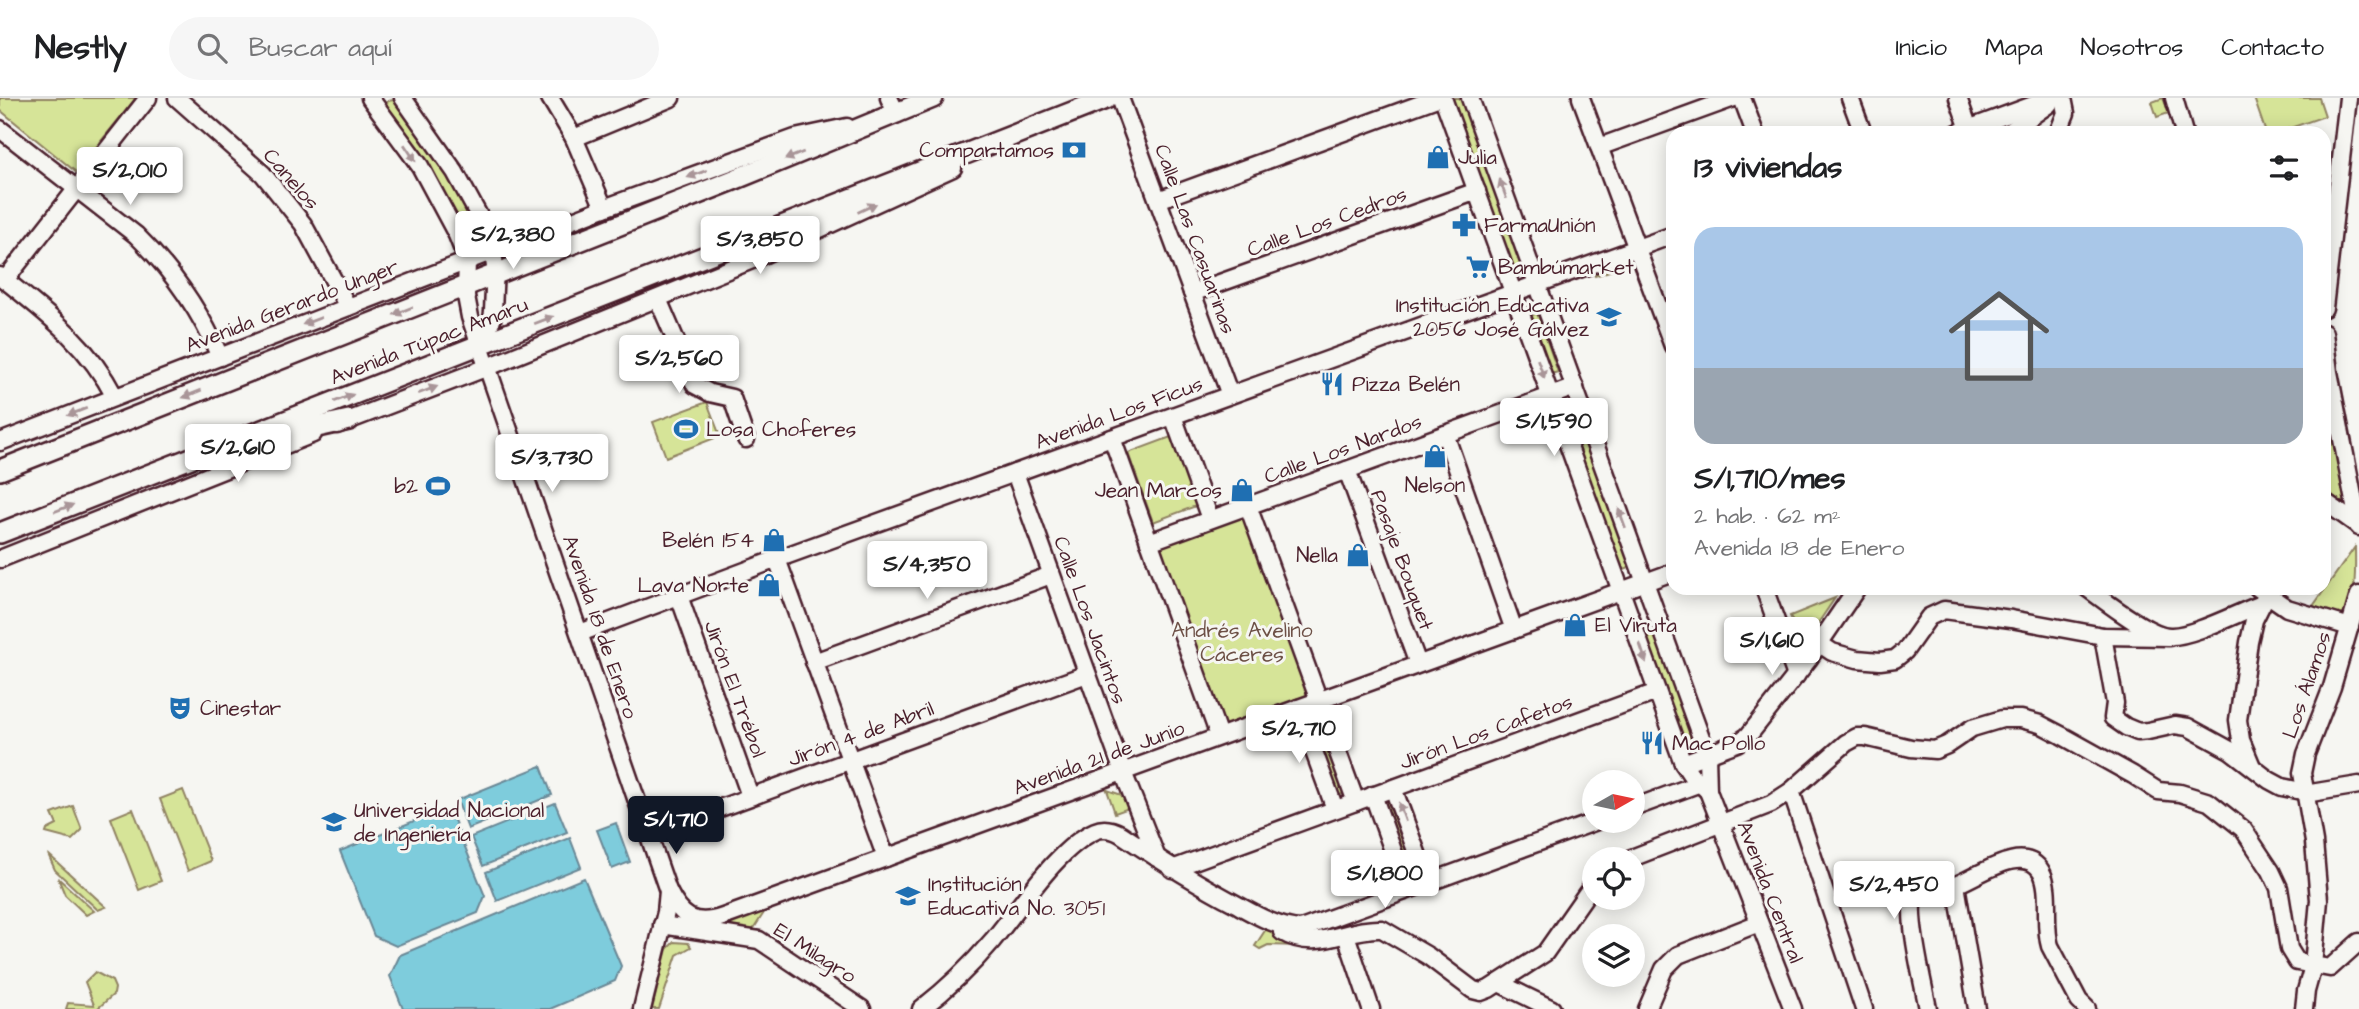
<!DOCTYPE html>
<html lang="es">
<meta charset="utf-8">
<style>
:root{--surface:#fff;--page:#f6f6f6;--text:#202124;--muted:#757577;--line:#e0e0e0;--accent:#111827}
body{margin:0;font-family:"Architects Daughter",sans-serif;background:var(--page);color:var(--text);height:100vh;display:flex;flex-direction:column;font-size:26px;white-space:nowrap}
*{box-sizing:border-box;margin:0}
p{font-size:23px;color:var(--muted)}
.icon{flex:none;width:38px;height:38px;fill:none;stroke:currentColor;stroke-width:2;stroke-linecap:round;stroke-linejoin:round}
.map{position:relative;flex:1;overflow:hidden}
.side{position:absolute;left:1666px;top:28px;width:665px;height:469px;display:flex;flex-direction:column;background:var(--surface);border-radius:21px;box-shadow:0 4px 18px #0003}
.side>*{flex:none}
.needle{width:46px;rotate:81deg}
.controls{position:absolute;left:1582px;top:672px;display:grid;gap:14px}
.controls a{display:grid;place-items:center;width:63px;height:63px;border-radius:50%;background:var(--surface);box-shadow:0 4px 18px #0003;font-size:35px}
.price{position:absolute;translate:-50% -60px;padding:0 16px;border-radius:7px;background:#fff;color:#222;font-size:23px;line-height:46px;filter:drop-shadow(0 2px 4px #0008)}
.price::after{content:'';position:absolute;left:50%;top:42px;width:21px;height:16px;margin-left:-10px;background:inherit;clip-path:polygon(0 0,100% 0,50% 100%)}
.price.selected{background:var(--accent);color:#fff}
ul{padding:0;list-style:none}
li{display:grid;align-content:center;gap:14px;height:371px;padding:0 28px}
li+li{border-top:2px solid var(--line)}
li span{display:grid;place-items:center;height:217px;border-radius:21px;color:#555}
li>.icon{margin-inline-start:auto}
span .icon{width:126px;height:126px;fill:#fffc;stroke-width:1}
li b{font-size:30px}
h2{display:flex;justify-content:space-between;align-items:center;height:84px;padding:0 28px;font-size:30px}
header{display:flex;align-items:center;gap:42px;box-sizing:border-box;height:98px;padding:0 35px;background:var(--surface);border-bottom:2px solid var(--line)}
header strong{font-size:33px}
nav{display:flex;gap:38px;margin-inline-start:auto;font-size:24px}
.search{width:490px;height:63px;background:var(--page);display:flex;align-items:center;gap:18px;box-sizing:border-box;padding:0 24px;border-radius:38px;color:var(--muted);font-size:26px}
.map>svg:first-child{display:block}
</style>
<header>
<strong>Nestly</strong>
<div class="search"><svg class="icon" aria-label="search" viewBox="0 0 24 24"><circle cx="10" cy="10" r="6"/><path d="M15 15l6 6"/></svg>Buscar aquí</div>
<nav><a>Inicio</a><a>Mapa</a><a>Nosotros</a><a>Contacto</a></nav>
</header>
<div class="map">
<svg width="2359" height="911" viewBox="0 0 2359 911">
<rect width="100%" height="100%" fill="#f6f6f2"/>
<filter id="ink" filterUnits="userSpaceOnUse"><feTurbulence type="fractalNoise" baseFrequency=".0143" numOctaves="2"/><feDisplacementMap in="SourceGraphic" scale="14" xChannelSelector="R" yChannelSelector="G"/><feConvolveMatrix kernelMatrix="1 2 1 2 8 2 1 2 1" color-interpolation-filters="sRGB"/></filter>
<g filter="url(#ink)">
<g fill="#d6e498" stroke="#908262" stroke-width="2">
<polygon points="0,0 136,0 76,74 0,12"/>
<polygon points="1450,0 1461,0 1524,173 1514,176"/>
<polygon points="2163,0 2169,15 2157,19 2152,4"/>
<polygon points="2254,0 2319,0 2325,18 2276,35 2266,35"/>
<polygon points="394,2 397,2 458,92 479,136 469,141 466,139 385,8 388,3"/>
<polygon points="1633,159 1635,164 1595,178 1593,174"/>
<polygon points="1537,215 1558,274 1551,276 1530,218"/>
<polygon points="707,304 720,338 666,359 653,324"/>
<polygon points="1575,312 1632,469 1622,473 1565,316"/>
<polygon points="2332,316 2348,407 2347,407 2324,392 2324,327"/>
<polygon points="1171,339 1196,408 1153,424 1128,355"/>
<polygon points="1245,416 1311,599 1225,630 1158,448"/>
<path d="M2355,449C2355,463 2358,514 2340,517C2331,519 2320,511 2313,508Z"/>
<polygon points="1835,500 1806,543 1801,543 1790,518"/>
<polygon points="1656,532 1694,638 1682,643 1643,537"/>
<polygon points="1312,616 1318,617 1345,693 1341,697 1335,696 1308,621"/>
<polygon points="183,692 211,763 188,773 160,701"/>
<polygon points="1107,692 1122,697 1129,710 1115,715"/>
<polygon points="1386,702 1390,703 1417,779 1411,781 1384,705"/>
<polygon points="73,708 82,732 72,742 46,735 47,732 57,727 52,716"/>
<polygon points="133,711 161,783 139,792 111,720"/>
<polygon points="48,756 106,809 98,812 55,772"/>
<polygon points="58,780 94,813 86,817 65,797"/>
<polygon points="767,810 751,835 713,829"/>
<polygon points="1266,831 1300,848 1268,847 1260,851 1255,848"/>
<polygon points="674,844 688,845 691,849 677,857 659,911 652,911 667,851"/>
<polygon points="95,874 112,883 115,890 114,896 97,911 66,911 68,905 94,907 85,884"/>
</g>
<g fill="#7eccdc" stroke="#698795" stroke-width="2">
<polygon points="541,668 552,697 468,731 457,702"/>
<polygon points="555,705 567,734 483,768 471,739"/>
<polygon points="436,714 454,722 485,798 478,815 396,848 374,838 340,753"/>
<polygon points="616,725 630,764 612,771 597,732"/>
<polygon points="570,740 581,769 497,803 486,774"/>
<polygon points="584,780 621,868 615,883 550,911 403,911 390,878 400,857"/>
</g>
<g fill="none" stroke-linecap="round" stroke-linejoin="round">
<g stroke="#4a1f2b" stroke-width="21">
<g id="minor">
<polyline points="177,0 263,76 303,126 348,209"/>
<polyline points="370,0 420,68 457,137 467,162 466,198 470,219 668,793 666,814 642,911"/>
<polyline points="403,0 455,74 478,116 492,146 495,169 493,213 492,222 480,247"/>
<polyline points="550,0 574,40 604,110"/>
<polyline points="889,0 897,16"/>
<polyline points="1120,0 1230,297"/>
<polyline points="1443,0 1683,665 1691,677 1708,693"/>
<polyline points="1470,0 1707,656 1708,693 1793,911"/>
<polyline points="1581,0 1673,248"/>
<polyline points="1742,0 1755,35"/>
<polyline points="1850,0 1863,35"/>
<polyline points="1958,0 1969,31"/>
<polyline points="2174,0 2184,35"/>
<path d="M0,31L136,137C173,173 200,212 220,259"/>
<polyline points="1957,35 2052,0"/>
<polyline points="2008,35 2049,6"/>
<polyline points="2058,35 2066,15 2063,0"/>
<polyline points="574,40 671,0"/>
<polyline points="1599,49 1734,0"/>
<polyline points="1158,102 1437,0"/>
<path d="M0,178C46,215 87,245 115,299"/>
<polyline points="5,182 148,0"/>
<polyline points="1192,195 1477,93"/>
<polyline points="658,201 695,287 710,295 732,300 746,341"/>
<polyline points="2324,210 2348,0"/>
<polyline points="2324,235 2329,274 2359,429"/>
<polyline points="1173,318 1210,421"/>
<polyline points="337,327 488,269 752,162 953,70"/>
<polyline points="1445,336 1514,532"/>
<polyline points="1112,340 1219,638"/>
<polyline points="0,344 604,110 795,40 847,29"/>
<polyline points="1347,372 1418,566"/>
<polyline points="1015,375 1123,674 1157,760"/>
<polyline points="2324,403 2359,428"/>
<polyline points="1248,408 1356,704"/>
<polyline points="1149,444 1575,289"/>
<polyline points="0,461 313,336"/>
<polyline points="777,461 886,760"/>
<polyline points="1764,490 1796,578"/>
<path d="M2087,490C2105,503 2149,538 2170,538C2192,539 2239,514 2262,506"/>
<polyline points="2258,490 2287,510 2350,529"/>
<polyline points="679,498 750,698"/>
<polyline points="580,535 777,461 1673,137"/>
<polyline points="2103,538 2115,605 2113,620 2126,629 2138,634 2148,633 2175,627 2188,629 2230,652 2269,682 2282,689 2311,695 2359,687"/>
<polyline points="1820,546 1832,554 1857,561 1880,563 1895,561 1905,553 1929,519 1944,512 2011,521 2103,538 2169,539"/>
<polyline points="814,564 1051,477"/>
<polyline points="1298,610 1335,711"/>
<polyline points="1683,665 1737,645 1748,638 1808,562 1857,490"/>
<polyline points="2251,666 2241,642 2238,622 2249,544 2254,522 2264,502"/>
<polyline points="1393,690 1428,785"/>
<polyline points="1791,693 1864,911"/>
<polyline points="1373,697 1407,792"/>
<polyline points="1633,710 1706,683"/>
<polyline points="649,736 1087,576"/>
<polyline points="1629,761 1771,706 1791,693 1846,645 1857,639 1865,639 1911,650 1935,652 1947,647 1972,630 2002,621 2021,621 2040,626 2061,637 2133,677 2158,693 2180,695 2209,704 2243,731 2271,773 2279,790 2289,851 2297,864 2330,870 2359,844"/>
<polyline points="1172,771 1657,594"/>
<polyline points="1956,787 1977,911"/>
<path d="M668,793C681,819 694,829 723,819L1673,474"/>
<polyline points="662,827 759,842 862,911"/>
<path d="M1282,834C1318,855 1346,829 1382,831L1428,858L1473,892L1481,894L1489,891L1545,855L1594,785"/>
<polyline points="1346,837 1371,911"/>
<polyline points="1499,885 1552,911"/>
<path d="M921,911C947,891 971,868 992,843C1019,811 1057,750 1095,733C1104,729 1112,731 1121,736C1158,761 1196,785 1236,806C1256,817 1278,830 1301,831L1597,723"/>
<polyline points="1647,911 1664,871 1678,857 1759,825"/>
<path d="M1928,911C1924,889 1906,816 1914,800C1922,784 1940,792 1953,788C1975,781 2023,743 2041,773C2052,792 2043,826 2050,848L2079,903L2087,911"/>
<polyline points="2304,911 2306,893 2313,868 2319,802 2314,744 2302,675 2306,656 2332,589 2359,497"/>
</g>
</g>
<g stroke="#4a1f2b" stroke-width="24">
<g id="major">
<polyline points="272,339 349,322"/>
<polyline points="0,372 731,83 933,0"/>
<polyline points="0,435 1108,0"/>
</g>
</g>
<use href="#minor" stroke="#f6f6f2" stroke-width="16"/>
<use href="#major" stroke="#f6f6f2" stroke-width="19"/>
</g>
<defs><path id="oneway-solid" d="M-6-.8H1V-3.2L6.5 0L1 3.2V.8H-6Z" transform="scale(1.75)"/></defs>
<g fill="#a99598">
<use href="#oneway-solid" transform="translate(410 55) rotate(56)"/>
<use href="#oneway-solid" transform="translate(794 58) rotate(158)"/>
<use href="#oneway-solid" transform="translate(697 76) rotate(160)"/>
<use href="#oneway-solid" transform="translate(1503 91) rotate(-110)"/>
<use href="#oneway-solid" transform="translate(867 110) rotate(-25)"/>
<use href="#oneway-solid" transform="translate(403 213) rotate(158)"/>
<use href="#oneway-solid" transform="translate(544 222) rotate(-21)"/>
<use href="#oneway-solid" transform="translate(312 223) rotate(159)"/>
<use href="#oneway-solid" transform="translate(1541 271) rotate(70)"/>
<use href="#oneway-solid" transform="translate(428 292) rotate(-21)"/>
<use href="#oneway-solid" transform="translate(192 296) rotate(158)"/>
<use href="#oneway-solid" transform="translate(344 300) rotate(-21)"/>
<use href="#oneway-solid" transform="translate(77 314) rotate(159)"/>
<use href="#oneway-solid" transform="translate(64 410) rotate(-21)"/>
<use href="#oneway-solid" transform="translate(1622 420) rotate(-110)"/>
<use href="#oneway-solid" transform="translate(1643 555) rotate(71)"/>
<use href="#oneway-solid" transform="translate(1402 714) rotate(-110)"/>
</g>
</g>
<defs>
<g id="bank-bare" transform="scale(1.89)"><path d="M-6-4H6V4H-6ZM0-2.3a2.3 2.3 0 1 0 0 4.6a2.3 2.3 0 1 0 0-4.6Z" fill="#1f6fb2" stroke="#f6f6f2" stroke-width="2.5" paint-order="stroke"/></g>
<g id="shop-bare" transform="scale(1.89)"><path d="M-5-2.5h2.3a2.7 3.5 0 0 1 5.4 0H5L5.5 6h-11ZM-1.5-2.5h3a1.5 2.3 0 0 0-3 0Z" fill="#1f6fb2" stroke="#f6f6f2" stroke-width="2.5" paint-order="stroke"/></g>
<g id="pharmacy-bare" transform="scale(1.89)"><path d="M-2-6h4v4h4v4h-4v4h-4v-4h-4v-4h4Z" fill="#1f6fb2" stroke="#f6f6f2" stroke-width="2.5" paint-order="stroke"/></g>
<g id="supermarket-bare" transform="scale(1.89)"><path d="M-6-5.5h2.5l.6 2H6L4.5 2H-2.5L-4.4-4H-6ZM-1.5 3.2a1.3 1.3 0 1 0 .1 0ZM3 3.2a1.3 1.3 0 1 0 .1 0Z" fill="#1f6fb2" stroke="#f6f6f2" stroke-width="2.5" paint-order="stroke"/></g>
<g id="school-bare" transform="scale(1.89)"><path d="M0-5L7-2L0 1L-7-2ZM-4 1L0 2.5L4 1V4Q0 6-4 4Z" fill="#1f6fb2" stroke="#f6f6f2" stroke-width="2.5" paint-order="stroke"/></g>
<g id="restaurant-bare" transform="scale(1.89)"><path d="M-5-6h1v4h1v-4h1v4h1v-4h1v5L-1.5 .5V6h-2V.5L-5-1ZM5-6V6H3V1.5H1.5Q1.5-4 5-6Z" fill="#1f6fb2" stroke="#f6f6f2" stroke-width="2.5" paint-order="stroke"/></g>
<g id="stadium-bare" transform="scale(1.89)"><path d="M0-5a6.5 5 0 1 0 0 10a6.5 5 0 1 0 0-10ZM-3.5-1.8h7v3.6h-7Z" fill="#1f6fb2" stroke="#f6f6f2" stroke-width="2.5" paint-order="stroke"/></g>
<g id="theatre-bare" transform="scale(1.89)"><path d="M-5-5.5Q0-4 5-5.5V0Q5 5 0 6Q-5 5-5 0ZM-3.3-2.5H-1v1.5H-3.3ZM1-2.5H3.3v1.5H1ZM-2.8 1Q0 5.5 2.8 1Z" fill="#1f6fb2" stroke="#f6f6f2" stroke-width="2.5" paint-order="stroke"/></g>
<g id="university-bare" transform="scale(1.89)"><path d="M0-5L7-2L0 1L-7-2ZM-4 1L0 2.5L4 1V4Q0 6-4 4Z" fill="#1f6fb2" stroke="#f6f6f2" stroke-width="2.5" paint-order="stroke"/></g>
</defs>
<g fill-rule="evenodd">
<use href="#bank-bare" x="1074" y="52"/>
<use href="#shop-bare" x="1438" y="59"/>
<use href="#pharmacy-bare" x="1464" y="127"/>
<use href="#supermarket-bare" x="1478" y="169"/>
<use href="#school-bare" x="1609" y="219"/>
<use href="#restaurant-bare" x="1332" y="286"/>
<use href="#stadium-bare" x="686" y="331"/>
<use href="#shop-bare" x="1435" y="358"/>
<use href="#stadium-bare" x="438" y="388"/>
<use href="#shop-bare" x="1242" y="392"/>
<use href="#shop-bare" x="774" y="442"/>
<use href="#shop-bare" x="1358" y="457"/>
<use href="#shop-bare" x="769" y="487"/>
<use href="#shop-bare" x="1575" y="527"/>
<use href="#theatre-bare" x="180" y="610"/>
<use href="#restaurant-bare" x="1652" y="645"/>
<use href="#university-bare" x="334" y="724"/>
<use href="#school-bare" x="908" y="798"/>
</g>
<g text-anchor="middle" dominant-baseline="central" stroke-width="6" stroke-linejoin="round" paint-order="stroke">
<g font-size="21" fill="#4a1f2b" stroke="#f6f6f2" text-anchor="start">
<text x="1054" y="52" text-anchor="end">Compartamos</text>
<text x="1458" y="59">Julia</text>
<text x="1484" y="127">FarmaUnión</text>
<text x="1498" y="169">Bambúmarket</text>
<text x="1589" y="207" text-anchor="end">Institución Educativa<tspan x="1589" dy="24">2056 José Gálvez</tspan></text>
<text x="1352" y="286">Pizza Belén</text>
<text x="706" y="331">Losa Choferes</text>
<text x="1435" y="387" text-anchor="middle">Nelson</text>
<text x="418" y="388" text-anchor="end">b2</text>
<text x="1222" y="392" text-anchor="end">Jean Marcos</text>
<text x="754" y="442" text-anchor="end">Belén 154</text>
<text x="1338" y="457" text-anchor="end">Nella</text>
<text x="749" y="487" text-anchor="end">Lava Norte</text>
<text x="1595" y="527">El Viruta</text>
<text x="200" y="610">Cinestar</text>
<text x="1672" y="645">Mac Pollo</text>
<text x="354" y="712">Universidad Nacional<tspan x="354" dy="24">de Ingeniería</tspan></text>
<text x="928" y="786">Institución<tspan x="928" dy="24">Educativa No. 3051</tspan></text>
</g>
<g font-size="21" fill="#4a1f2b" stroke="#f6f6f2">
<text transform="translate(291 81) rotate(49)">Canelos</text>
<text transform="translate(1327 124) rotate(-20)">Calle Los Cedros</text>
<text transform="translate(1195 141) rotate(70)">Calle Las Casuarinas</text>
<text transform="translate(292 208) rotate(-21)">Avenida Gerardo Unger</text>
<text transform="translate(429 243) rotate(-21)">Avenida Túpac Amaru</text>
<text transform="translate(1119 315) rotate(-20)">Avenida Los Ficus</text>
<text transform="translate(1343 351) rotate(-20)">Calle Los Nardos</text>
<text transform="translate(1402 462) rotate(70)">Pasaje Bouquet</text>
<text transform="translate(1090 522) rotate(70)">Calle Los Jacintos</text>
<text transform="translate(600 529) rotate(71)">Avenida 18 de Enero</text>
<text transform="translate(2307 587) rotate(-71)">Los Álamos</text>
<text transform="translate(735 591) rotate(70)">Jirón El Trébol</text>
<text transform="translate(1486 634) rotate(-20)">Jirón Los Cafetos</text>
<text transform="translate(861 636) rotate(-20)">Jirón 4 de Abril</text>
<text transform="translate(1099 660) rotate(-20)">Avenida 21 de Junio</text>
<text transform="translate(1770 794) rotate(69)">Avenida Central</text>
<text transform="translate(815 855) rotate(33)">El Milagro</text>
</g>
<g font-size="21" fill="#6d5046" stroke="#f6f6f2">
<text x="1242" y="532">Andrés Avelino<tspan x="1242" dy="24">Cáceres</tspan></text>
</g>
</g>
</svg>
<div class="controls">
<a><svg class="needle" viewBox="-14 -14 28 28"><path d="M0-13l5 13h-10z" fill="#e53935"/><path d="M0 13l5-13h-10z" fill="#757577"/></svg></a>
<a><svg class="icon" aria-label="locate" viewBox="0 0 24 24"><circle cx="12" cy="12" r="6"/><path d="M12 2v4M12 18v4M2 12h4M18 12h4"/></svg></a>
<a><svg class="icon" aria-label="layers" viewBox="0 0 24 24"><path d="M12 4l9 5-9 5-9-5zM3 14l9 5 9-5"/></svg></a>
</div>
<b class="price" style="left:130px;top:109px">S/2,010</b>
<b class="price" style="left:513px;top:173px">S/2,380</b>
<b class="price" style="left:760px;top:178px">S/3,850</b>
<b class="price" style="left:679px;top:297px">S/2,560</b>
<b class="price" style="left:1554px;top:360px">S/1,590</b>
<b class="price" style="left:238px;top:386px">S/2,610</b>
<b class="price" style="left:552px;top:396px">S/3,730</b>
<b class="price" style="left:927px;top:503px">S/4,350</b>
<b class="price" style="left:1772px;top:579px">S/1,610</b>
<b class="price" style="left:1299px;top:667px">S/2,710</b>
<b class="price selected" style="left:676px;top:758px">S/1,710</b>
<b class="price" style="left:1385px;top:812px">S/1,800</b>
<b class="price" style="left:1894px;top:823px">S/2,450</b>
<section class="side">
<h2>13 viviendas<svg class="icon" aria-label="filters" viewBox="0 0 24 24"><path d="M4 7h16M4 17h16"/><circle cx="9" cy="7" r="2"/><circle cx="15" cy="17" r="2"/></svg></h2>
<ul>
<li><span style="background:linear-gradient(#a9c7e8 65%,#9aa5b1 0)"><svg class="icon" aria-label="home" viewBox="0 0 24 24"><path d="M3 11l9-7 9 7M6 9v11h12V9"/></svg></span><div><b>S/1,710/mes</b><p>2 hab. · 62 m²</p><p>Avenida 18 de Enero</p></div></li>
</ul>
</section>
</div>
